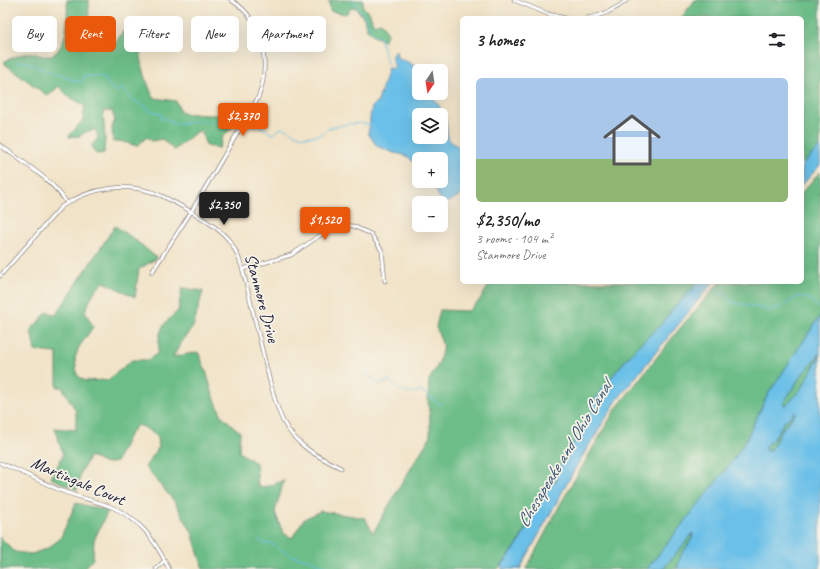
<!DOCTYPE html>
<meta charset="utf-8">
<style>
:root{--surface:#fff;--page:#f6f6f6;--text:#202124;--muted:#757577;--accent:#ea580c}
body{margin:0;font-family:Caveat,sans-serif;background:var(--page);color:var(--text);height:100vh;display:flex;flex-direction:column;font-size:15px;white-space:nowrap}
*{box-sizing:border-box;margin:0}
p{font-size:13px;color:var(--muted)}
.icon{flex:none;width:22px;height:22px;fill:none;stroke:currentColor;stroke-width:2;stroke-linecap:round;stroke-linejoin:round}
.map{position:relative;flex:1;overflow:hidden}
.details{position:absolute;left:460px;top:16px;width:344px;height:268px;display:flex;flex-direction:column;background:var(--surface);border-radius:6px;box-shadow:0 4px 16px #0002}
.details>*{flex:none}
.banner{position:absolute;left:12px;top:16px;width:380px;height:36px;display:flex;gap:8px}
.needle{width:26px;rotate:192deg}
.controls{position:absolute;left:412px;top:64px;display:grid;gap:8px}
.controls a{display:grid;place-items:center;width:36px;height:36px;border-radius:6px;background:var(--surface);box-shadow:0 4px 16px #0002;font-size:20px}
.price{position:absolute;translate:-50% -34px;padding:0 9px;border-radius:4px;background:var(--accent);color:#fff;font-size:13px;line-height:26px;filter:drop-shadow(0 1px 2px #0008)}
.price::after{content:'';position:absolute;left:50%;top:24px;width:12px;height:9px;margin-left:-6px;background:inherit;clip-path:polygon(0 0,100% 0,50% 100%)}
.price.active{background:#222;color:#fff}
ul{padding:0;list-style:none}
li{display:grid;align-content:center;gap:8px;height:212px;padding:0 16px}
li span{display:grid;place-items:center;height:124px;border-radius:6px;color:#555}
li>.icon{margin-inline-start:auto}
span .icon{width:72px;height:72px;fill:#fffc;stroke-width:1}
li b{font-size:17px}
h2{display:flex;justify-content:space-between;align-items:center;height:48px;padding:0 16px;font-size:17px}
.chip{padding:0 14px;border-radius:6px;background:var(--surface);box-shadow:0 4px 16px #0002;font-size:14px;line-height:36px}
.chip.active{background:var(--accent);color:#fff}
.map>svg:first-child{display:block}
</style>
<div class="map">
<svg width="820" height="569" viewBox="0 0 820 569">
<rect width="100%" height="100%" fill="#f7f3e8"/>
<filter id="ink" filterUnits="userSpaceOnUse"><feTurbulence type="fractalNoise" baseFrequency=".025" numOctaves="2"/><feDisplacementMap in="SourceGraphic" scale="8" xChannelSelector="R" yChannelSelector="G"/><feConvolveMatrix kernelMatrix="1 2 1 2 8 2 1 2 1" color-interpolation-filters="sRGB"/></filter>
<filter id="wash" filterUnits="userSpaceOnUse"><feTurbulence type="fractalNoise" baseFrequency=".012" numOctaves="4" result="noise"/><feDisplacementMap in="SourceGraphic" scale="16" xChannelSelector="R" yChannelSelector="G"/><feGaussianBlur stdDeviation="0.9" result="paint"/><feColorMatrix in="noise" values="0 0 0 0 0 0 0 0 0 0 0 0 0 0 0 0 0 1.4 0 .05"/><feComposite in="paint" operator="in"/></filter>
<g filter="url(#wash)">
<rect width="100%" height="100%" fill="#f1e3c7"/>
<g fill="#6dbd88" stroke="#487062">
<path d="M67,0H89C89,26 85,36 111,50L124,30L140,31C138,51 144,80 154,98L176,101L181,113L207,115H238L235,125L223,136L219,148L206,146L201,130L195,133L174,150L162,139L152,141L147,137L137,146L120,141L113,142L112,127L115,120L112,111H103L105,138L104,153L96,154L91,146L98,138L96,130L88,131L80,136L68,137L83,120L85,106L68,96L59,86L48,96L5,64V61C12,58 21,54 29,53C34,52 41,57 47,56C68,55 68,15 67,0Z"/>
<polygon points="331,0 363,0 363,7 370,14 373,24 381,22 388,34 384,40 375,37 367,29 364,18 355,7 350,9 346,14 330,11 329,1"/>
<polygon points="695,0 820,0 820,146 802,165 802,18 681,18"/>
<polygon points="820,172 820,316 767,396 745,442 731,464 647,569 526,569 561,503 615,410 681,327 720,282 802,282 802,192"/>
<path d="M115,226L134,239L157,258L139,269L135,297L104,282L94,292L85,311L93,327L79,347L75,358L77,375L85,381L108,380L132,360H148L158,353C159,331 160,326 178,311L182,288L203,291L193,327L182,341L173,357L198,352L206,371L213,395L222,416L240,432L239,452L256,463L258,487L269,486L284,480L275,512L283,533L292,538L304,519L321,511L365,518L373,533L399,488L430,437V421L428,400L429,380L439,363L443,346L436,327L440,310L468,311L479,301L491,282H699L673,309L662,325L627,358L605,385L591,406L592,413L588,417L568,453L555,474L557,481L541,499L517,545L498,569H203L192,532L174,501L145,467L159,447L158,437L144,427L137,425L128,437L116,462L105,464L90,456L81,472L77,490L51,478L63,455L55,428L76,430V411L62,387H57V353L35,351L31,330L47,312L56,315Z"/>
<polygon points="820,353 819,357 802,388 787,406 785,406 784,402 800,377"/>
<path d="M796,412L781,431L771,450L769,451H766L765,446C767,444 771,442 773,440C780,431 784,416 796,412Z"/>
<polygon points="76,503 108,511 94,540 93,559 84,569 0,569 0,537 15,552 32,554 48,548 60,539"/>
<polygon points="693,533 692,539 681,555 677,569 663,569"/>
</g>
<g fill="#6bc0e8" stroke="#467192" fill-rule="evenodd">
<path d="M396,50L397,58C421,66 419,70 419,93H430C435,101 442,108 445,118C450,135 442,140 462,148V194L445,204L439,197L431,181H441V159H419V167L408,157L400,154L394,153L377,146L368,133C371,123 369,114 373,105L378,102L388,68L393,69L395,67C392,59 389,57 396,50ZM419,115H441V137H419Z"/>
<polygon points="820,146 820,165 802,185 802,165"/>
<path d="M699,282H713L617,400L577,465L520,569H502V565C507,558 513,552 517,545C529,528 539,490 557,481L555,474L568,453L588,416L592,413L591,406L605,385L618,369L642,342L661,325L673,309Z"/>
<path d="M820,316V353L800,377L784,402V405H787L802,388L820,355V569H677L681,555L692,539L693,533L663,569H647L731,463L745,442L767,396ZM795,412V414L781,431L771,450L769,451H766L765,446L772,441L784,422Z"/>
</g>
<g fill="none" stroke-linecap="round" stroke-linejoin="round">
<g stroke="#6bc0e8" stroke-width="1">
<path d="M353,0V1C357,6 362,12 365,17C370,27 368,32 380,37L387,63L393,69"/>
<path d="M16,62H26L53,74L68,77L71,80L80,82L83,80L84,74L91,77L95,75L105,77C107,85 112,90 119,92L121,88H123C127,97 137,103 146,106L147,110L156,112L161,114V119H167C169,120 170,122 172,123C180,126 190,121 198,121C211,121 223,120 237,121"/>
<path d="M248,124L263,128L272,134C275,133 277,130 280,129C287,126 291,133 297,135C302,138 313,136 319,135C322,133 326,130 330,128C338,125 362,121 370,125"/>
<polyline points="716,288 732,302 767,310 782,307 787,303 799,296 810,299 820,308"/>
<path d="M368,373L369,377L380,384L386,383L387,380C394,383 398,390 404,392C409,394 417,392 422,391L439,404H442"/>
<polyline points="259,539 262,543 272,544 292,556 308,559 321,565 334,569"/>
</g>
</g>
</g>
<g filter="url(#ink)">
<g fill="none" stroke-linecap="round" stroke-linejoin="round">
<g stroke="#8a8281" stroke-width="4.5">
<g id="street">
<polyline points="514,0 548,14 565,18"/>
<path d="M587,18C603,16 615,10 627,0"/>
<path d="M0,145C23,163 51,178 67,203"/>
<polyline points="243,269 291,255 331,228 341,225 353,226 371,234 382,251 385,281"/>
<path d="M152,272L191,212L258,98C271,64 264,20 231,0"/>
<path d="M0,276L61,207C90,187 129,181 162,196C182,206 214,223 228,239C241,255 244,276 249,295C256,323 262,350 269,378C273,392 276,407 283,421C295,445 318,457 341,468"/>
<path d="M0,463C21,471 41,482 62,491C77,497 93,500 109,506C140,518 155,540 169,569"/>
<polyline points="156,569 165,560"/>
</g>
</g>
<use href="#street" stroke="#fff" stroke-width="3"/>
</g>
</g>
<g text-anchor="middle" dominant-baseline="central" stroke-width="3.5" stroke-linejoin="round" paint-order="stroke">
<g font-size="17" fill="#22223b" stroke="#f7f3e8">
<text transform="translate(262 298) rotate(75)">Stanmore Drive</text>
<text transform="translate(78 481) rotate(23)">Martingale Court</text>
</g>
<g font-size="18" font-style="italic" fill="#3c5978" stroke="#f7f3e8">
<text transform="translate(564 454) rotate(-59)">Chesapeake and Ohio Canal</text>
</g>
</g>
</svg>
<div class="controls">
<a><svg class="needle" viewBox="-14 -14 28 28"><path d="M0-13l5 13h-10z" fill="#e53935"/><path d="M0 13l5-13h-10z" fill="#757577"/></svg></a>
<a><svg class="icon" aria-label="layers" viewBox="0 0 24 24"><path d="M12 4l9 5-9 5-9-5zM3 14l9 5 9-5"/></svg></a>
<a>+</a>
<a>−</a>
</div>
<b class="price" style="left:243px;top:137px">$2,370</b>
<b class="price active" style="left:224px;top:226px">$2,350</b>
<b class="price" style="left:325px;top:241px">$1,520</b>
<div class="banner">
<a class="chip">Buy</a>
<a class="chip active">Rent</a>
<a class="chip">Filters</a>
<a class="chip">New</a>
<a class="chip">Apartment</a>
</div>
<section class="details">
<h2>3 homes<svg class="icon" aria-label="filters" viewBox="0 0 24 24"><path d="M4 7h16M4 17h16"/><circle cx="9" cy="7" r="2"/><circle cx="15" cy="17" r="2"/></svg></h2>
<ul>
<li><span style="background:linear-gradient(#a9c7e8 65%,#8fb573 0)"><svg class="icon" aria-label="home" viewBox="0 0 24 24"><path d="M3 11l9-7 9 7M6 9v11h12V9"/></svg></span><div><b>$2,350/mo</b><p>3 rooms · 104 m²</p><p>Stanmore Drive</p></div></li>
</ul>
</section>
</div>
